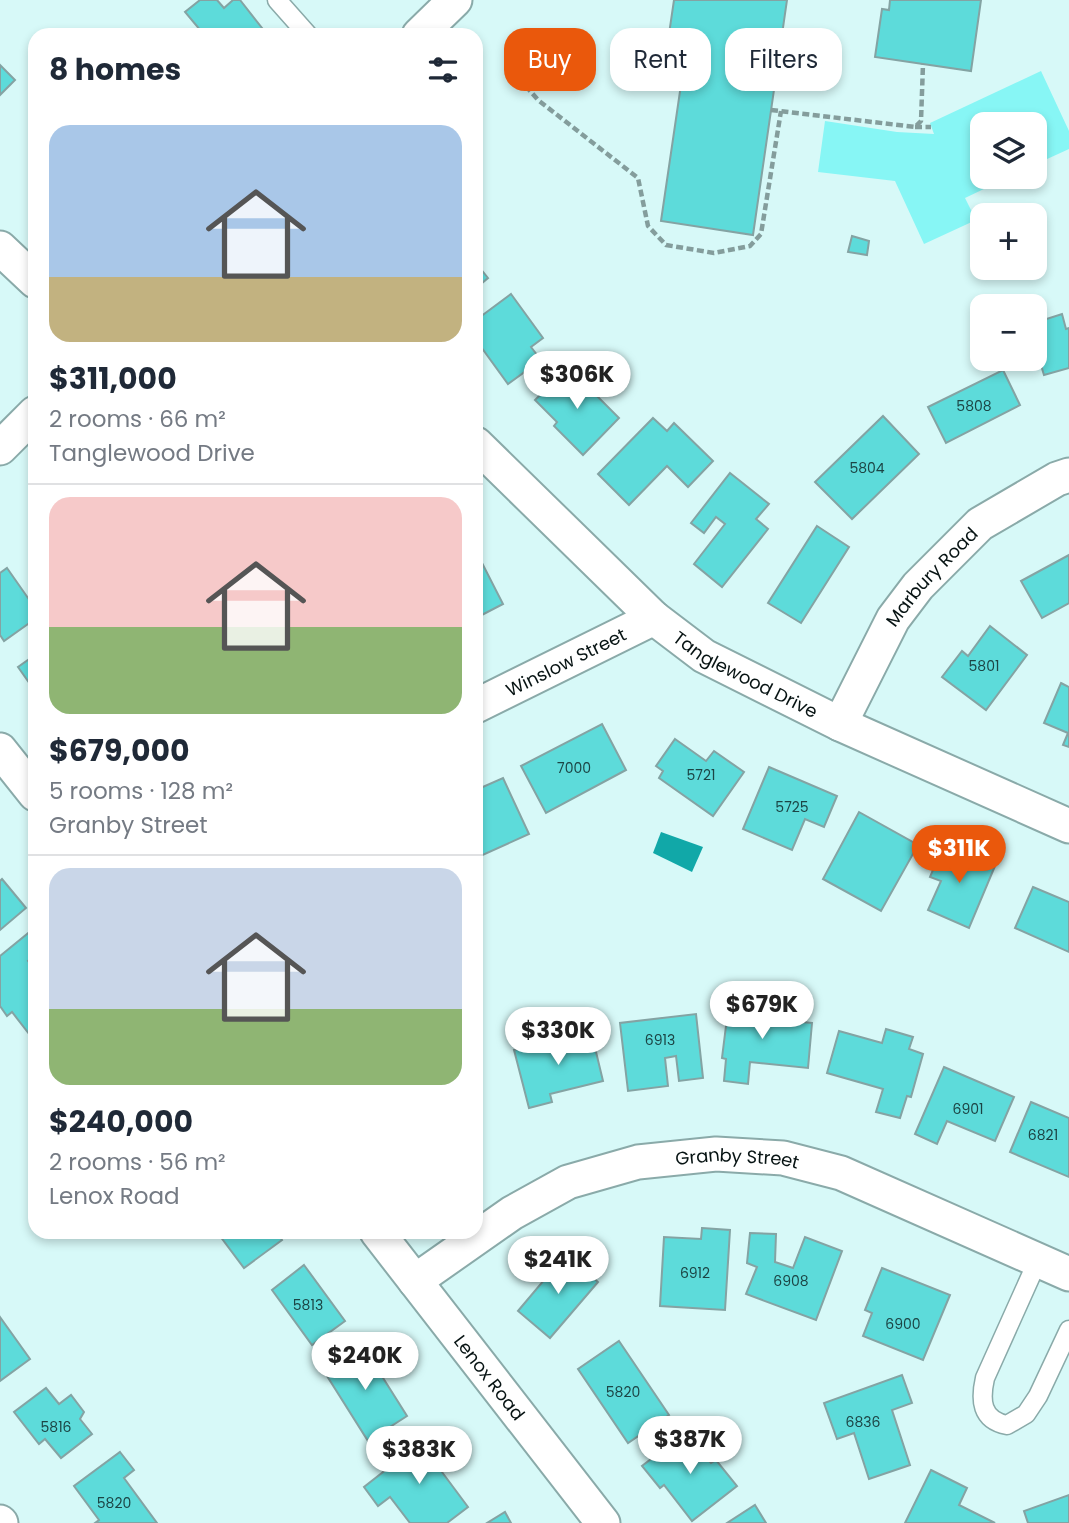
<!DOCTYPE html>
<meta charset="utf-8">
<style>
:root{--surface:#fff;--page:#f6f6f7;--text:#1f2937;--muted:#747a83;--line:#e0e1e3;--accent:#ea580c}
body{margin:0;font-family:Poppins,sans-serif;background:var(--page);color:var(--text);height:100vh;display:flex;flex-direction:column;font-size:26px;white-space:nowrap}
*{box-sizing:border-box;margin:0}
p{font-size:23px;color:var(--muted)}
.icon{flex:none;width:38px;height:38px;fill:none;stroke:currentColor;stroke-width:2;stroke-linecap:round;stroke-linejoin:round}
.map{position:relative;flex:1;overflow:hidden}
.details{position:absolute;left:28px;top:28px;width:455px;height:1211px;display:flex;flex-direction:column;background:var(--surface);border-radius:21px;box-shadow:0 4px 10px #0003}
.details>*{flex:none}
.banner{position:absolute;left:504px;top:28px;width:458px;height:63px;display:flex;gap:14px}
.tools{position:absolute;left:970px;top:112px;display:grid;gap:14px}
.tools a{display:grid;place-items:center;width:77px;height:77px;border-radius:14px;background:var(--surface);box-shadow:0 4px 10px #0003;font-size:35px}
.price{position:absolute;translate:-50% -60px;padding:0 16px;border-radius:24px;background:#fff;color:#222;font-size:23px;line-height:46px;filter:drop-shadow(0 2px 4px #0008)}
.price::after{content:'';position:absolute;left:50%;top:42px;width:21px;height:16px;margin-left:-10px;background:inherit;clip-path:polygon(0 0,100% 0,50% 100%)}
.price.selected{background:var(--accent);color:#fff}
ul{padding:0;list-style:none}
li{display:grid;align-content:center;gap:14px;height:371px;padding:0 21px}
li+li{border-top:2px solid var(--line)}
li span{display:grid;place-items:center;height:217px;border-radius:21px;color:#555}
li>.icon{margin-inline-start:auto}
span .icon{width:126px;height:126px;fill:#fffc;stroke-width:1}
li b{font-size:30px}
h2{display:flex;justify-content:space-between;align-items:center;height:84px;padding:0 21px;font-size:30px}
.tag{padding:0 24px;border-radius:21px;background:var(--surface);box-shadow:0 4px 10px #0003;font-size:24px;line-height:63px}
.tag.selected{background:var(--accent);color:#fff}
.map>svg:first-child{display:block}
</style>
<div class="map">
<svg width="1069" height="1523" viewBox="0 0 1069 1523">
<rect width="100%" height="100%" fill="#d7f9f8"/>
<polygon fill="#87f6f5" points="1041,71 1069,131 1069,149 1034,165 1034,124 982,124 982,177 1009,177 965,198 976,220 924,244 895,181 818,172 825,121 897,132 934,134 930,123"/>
<polygon fill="#11a8a8" points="661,832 703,847 692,872 653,853"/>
<g fill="#5ddbda" stroke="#84a3a3" stroke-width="2">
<polygon points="200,0 217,0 224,8 233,0 240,0 266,33 197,35 201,31 185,12"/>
<polygon points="674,0 787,0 753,235 661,221 683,71 664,68"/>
<polygon points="890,0 981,0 971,71 875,57 882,9 889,10"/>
<polygon points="0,65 15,80 0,95"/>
<polygon points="852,236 869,241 867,255 848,252"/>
<polygon points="476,263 488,278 476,288"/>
<polygon points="511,294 543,338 531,347 541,360 508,384 476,340 476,320"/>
<polygon points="1062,314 1066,329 1069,328 1069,368 1044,375 1034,342 1034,323"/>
<polygon points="568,367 619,418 583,455 554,426 557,422 535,400"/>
<polygon points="1003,370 1020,405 946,443 928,407"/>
<polygon points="883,416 919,454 852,519 815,482"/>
<polygon points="653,418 667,431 674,423 713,461 688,487 667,466 629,505 598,474"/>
<polygon points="730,473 769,504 756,519 768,529 722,587 694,564 725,524 716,517 704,533 691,523"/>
<polygon points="817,526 849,547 801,623 768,603"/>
<polygon points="1069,555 1069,603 1042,618 1021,581"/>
<polygon points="481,561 503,604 476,618 476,563"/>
<polygon points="7,568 35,608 35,619 4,641 0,635 0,573"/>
<polygon points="990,626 1027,655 986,710 942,677 962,651 968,656"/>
<polygon points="35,655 35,691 18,667"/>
<polygon points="1061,683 1069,687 1069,747 1063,745 1068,733 1044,723"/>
<polygon points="602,724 626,770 546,813 521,766"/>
<polygon points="675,739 706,761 714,751 744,772 713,816 659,778 663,771 656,766"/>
<polygon points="769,767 837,796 824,827 805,819 792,850 743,829"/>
<polygon points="503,778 529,834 476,858 476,790"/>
<polygon points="859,812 918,845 881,911 823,879"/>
<polygon points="944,844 995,866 969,928 928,910 941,881 930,877"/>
<polygon points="2,879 26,908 0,930 0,881"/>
<polygon points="1033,887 1069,902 1069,952 1015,928"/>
<polygon points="32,930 35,955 28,961 35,970 33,1039 12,1012 7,1016 0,1006 0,956"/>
<polygon points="729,1002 770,1007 768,1019 812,1023 808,1068 750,1062 748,1084 724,1081 726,1059 722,1058"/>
<polygon points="696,1014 703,1078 679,1081 676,1056 665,1058 668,1086 628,1091 620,1023"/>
<polygon points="886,1029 913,1037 909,1049 923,1054 911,1097 907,1096 900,1118 876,1112 883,1089 827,1073 839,1031 882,1043"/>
<polygon points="591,1031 603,1081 550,1094 552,1102 529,1108 514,1050"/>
<polygon points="944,1067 1014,1097 995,1141 947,1121 937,1144 915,1134"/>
<polygon points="1031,1102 1069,1118 1069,1177 1010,1152"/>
<polygon points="702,1228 730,1230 725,1310 660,1306 664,1237 701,1239"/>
<polygon points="217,1232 276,1232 282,1240 244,1268"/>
<polygon points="750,1233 776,1234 775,1262 793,1268 805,1237 842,1251 816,1320 746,1294 757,1267 747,1263"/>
<polygon points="566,1254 598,1282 550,1338 518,1311"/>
<polygon points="304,1265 345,1321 312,1345 272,1290"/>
<polygon points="882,1268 950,1295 923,1360 863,1336 872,1313 865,1310"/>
<polygon points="0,1317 30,1359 0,1381"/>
<polygon points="619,1341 669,1415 628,1443 578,1369"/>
<polygon points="361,1343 407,1416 368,1441 322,1368"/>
<polygon points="902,1375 912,1403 892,1410 910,1465 869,1479 854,1433 837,1439 824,1403"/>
<polygon points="46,1388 59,1404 71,1395 84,1412 80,1419 92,1434 61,1458 45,1439 39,1444 14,1412"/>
<polygon points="686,1432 711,1463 716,1460 737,1486 692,1521 664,1485 660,1488 642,1466"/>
<polygon points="433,1433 449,1454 436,1464 468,1507 447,1523 410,1523 390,1497 378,1506 364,1487"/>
<polygon points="120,1452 134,1470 124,1478 157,1523 95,1523 99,1520 74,1486"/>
<polygon points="931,1470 967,1488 959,1505 995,1523 905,1523"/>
<polygon points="1069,1495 1069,1523 1028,1523 1024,1511"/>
<polygon points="755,1505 766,1523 727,1523"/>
<polygon points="505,1512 511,1523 487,1523"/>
</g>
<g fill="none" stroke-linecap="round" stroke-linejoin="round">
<g stroke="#8aaaa9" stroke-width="21">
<g id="lane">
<polyline points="277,0 308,35"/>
<path d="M1038,1260L985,1378C980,1400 981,1420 1007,1425L1026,1414L1038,1396L1069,1330"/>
</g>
</g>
<g stroke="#8aaaa9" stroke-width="37">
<g id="street">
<polyline points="419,35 455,0"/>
<polyline points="0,248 35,281"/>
<path id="s1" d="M476,444L654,618L704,656L840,724L1069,826"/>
<polyline points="0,448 35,413"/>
<path id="s2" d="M476,706L654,618"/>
<path id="s3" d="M840,724L893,619L918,586L980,524L1057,479L1069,475"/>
<polyline points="0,750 35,794"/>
<path id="s4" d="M377,1232L603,1523"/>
<path id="s5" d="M415,1281L512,1213L568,1182L638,1162L716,1154L783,1158L841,1173L1069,1274"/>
<polyline points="0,1522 1,1523"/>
</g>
</g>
<g stroke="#849d9c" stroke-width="4.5" stroke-dasharray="7 3.5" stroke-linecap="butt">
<polyline points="512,70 538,100 638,178 648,226 666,245 714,253 750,246 761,234 781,111"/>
<polyline points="771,110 915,127 921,121 923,64"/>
<polyline points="915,127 931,127"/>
</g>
<use href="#lane" stroke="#fff" stroke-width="18"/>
<use href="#street" stroke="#fff" stroke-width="33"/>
</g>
<g text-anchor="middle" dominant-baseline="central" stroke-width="7" stroke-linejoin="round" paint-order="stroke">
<g font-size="14" fill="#1c4545">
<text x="974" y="406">5808</text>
<text x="867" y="468">5804</text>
<text x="984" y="666">5801</text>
<text x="574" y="768">7000</text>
<text x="701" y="775">5721</text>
<text x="792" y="807">5725</text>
<text x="660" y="1040">6913</text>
<text x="968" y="1109">6901</text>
<text x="1043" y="1135">6821</text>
<text x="695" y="1273">6912</text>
<text x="791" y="1281">6908</text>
<text x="308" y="1305">5813</text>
<text x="903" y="1324">6900</text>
<text x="623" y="1392">5820</text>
<text x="863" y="1422">6836</text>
<text x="56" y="1427">5816</text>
<text x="114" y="1503">5820</text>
</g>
<g font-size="18" fill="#071313" stroke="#fff">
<text stroke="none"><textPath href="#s3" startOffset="175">Marbury Road</textPath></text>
<text stroke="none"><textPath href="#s2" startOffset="100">Winslow Street</textPath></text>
<text stroke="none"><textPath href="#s1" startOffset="357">Tanglewood Drive</textPath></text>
<text stroke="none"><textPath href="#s5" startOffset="355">Granby Street</textPath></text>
<text stroke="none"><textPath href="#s4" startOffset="184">Lenox Road</textPath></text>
</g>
</g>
</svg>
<div class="tools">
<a><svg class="icon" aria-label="layers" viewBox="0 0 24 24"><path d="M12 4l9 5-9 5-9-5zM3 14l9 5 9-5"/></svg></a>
<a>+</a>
<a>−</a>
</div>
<b class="price" style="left:577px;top:411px">$306K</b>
<b class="price selected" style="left:959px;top:885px">$311K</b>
<b class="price" style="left:762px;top:1041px">$679K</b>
<b class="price" style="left:558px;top:1067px">$330K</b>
<b class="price" style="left:558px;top:1296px">$241K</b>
<b class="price" style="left:365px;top:1392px">$240K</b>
<b class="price" style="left:690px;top:1476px">$387K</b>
<b class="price" style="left:419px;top:1486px">$383K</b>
<div class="banner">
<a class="tag selected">Buy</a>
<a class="tag">Rent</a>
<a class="tag">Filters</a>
</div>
<section class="details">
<h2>8 homes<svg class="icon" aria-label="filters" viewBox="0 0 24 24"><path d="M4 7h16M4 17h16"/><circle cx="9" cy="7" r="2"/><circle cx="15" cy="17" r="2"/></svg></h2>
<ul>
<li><span style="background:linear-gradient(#a9c7e8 70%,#c2b280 0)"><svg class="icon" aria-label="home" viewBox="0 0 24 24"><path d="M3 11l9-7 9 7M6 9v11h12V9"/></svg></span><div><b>$311,000</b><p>2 rooms · 66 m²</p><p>Tanglewood Drive</p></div></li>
<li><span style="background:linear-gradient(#f6c9c9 60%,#8fb573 0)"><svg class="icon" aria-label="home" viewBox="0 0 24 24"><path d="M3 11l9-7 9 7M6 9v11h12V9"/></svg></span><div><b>$679,000</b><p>5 rooms · 128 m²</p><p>Granby Street</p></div></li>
<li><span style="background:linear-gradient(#c9d6e8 65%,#8fb573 0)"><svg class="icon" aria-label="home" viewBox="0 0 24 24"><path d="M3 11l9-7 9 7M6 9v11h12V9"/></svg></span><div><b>$240,000</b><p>2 rooms · 56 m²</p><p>Lenox Road</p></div></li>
</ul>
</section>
</div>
